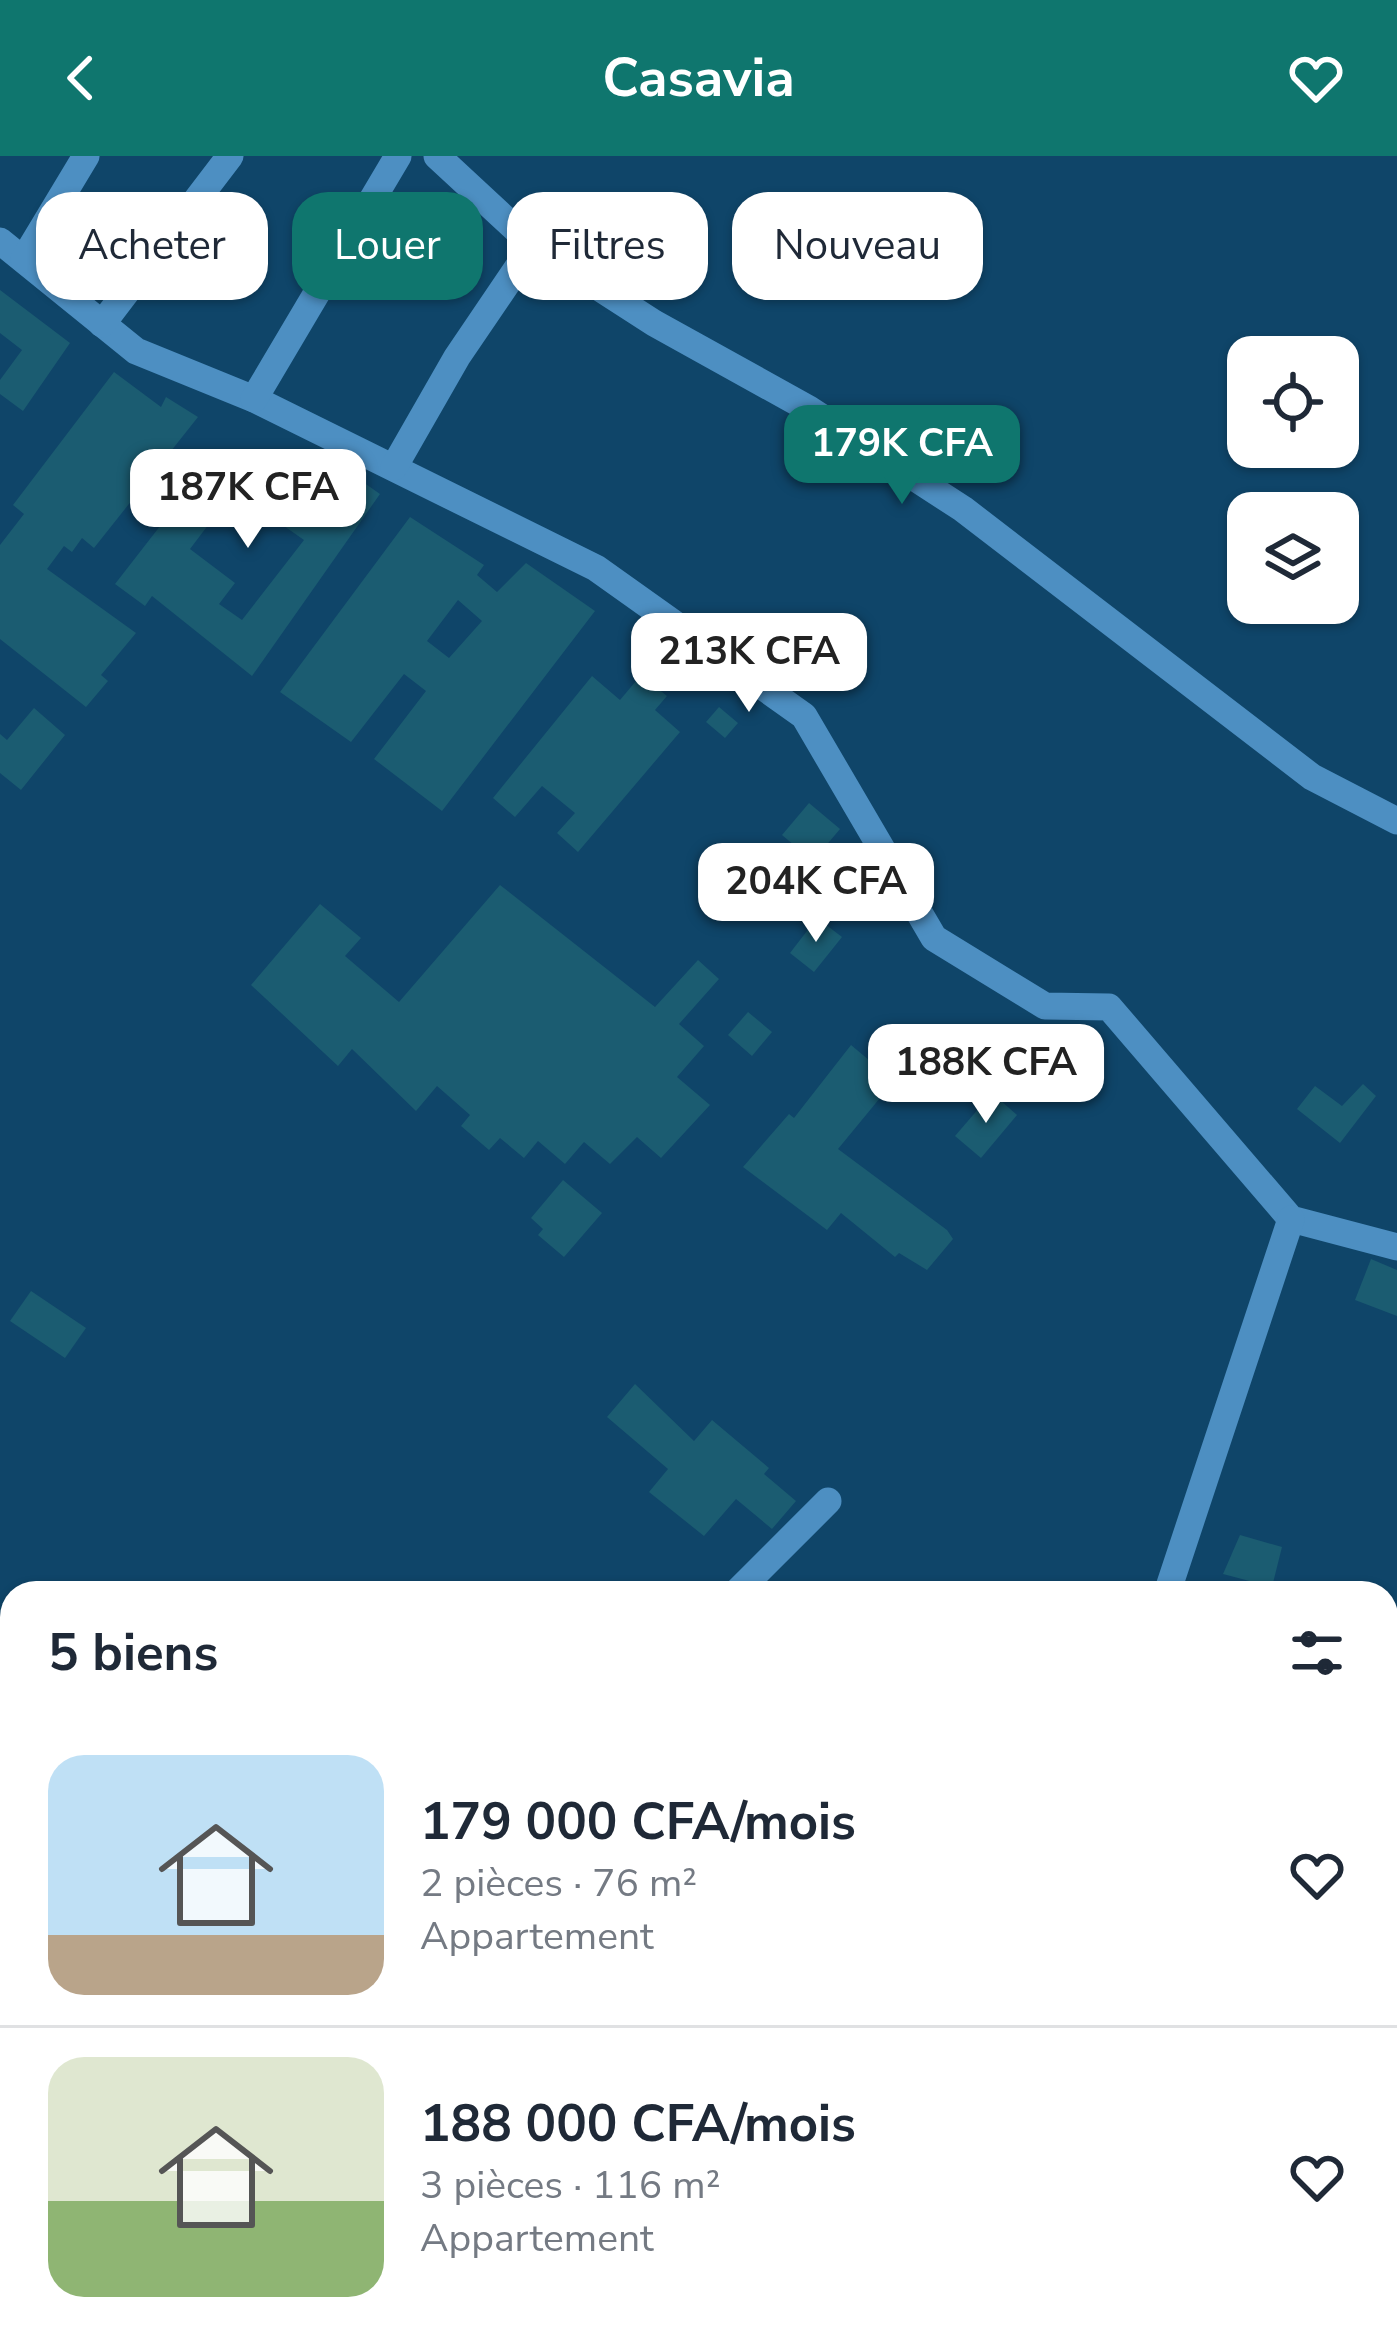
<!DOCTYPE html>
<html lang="fr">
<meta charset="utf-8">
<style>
:root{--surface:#fff;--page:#f6f6f7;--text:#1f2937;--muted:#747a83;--line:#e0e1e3;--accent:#0f766e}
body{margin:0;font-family:"Nunito Sans",sans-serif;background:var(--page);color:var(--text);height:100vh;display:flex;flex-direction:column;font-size:45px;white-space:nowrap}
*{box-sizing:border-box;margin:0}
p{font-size:39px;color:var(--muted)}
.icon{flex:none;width:66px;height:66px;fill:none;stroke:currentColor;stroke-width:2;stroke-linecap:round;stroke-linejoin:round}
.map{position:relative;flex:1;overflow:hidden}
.drawer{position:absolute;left:0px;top:1425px;width:1398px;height:768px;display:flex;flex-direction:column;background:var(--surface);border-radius:36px 36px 0 0;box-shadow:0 3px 9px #0004}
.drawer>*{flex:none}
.hud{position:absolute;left:36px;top:36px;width:1326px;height:108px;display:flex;gap:24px}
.tools{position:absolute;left:1227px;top:180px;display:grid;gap:24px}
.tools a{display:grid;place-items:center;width:132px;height:132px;border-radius:24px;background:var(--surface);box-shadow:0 3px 9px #0004;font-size:60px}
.price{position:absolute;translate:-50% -102px;padding:0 27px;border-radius:24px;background:#fff;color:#222;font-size:39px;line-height:78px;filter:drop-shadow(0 3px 6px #0008)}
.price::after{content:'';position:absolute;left:50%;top:72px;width:36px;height:27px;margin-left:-18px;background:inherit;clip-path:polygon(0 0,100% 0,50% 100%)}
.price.selected{background:var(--accent);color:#fff}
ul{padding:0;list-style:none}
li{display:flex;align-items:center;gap:36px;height:300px;padding:0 48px}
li+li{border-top:3px solid var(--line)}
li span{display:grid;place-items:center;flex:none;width:336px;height:240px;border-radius:36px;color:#555}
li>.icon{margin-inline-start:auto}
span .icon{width:144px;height:144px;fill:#fffc;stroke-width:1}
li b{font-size:51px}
h2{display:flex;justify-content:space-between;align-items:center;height:144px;padding:0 48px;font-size:51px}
.tag{padding:0 42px;border-radius:36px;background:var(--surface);box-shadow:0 3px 9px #0004;font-size:42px;line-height:108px}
.tag.selected{background:var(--accent);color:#fff}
header{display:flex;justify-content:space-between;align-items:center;height:156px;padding:0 48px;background:var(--accent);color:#fff;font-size:54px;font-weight:700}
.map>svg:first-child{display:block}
</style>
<header><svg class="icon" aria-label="back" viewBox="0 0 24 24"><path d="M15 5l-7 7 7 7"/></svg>Casavia<svg class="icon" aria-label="heart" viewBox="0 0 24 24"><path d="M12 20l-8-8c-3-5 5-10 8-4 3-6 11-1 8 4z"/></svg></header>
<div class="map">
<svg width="1397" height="2193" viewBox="0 0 1397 2193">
<rect width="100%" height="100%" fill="#0f4569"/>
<g fill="#1b5c71" fill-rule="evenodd">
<polygon points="0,134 70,187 23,255 0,238 0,224 22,194 0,177"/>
<polygon points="114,216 161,251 166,241 198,261 94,392 82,382 72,396 64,390 47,413 136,477 101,519 108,525 86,551 0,483 0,389 24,358 13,349"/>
<path d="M220,293L267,329L293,294L336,323L343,312L380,338L252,520L152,440L145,450L115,428ZM234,335L304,384L242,464L219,448L235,427L190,393Z"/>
<path d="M410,361L484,409L477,419L497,436L526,407L595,455L442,655L374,603L426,535L404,518L351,586L280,536ZM458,444L482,465L449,502L427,485Z"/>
<polygon points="641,519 667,540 655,554 680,576 578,696 557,677 575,657 542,630 515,661 493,642 592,520 620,544"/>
<polygon points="719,551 738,567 725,582 706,566"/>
<polygon points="34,552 65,579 21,634 0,617 0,578 7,584"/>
<polygon points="809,647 840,673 813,705 782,679"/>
<polygon points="500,729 655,851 698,804 719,823 679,868 704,890 677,921 710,949 661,1002 637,981 610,1008 584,986 565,1008 538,985 524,1002 500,982 489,994 461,970 470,959 437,930 416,955 352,893 338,910 251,829 320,748 361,782 345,800 399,846"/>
<polygon points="817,762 842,781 814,816 790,797"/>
<polygon points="748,856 772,876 752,900 728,879"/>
<polygon points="851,889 894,925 838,993 947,1074 953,1083 927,1114 899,1097 895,1101 841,1057 827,1074 743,1011 789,958 794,962"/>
<polygon points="1363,928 1376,940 1340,987 1297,953 1315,930 1342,950"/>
<polygon points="992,937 1017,959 981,1002 955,980"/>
<polygon points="563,1024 602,1057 564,1101 538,1079 543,1073 531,1062"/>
<polygon points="1371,1103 1397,1114 1397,1160 1355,1144"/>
<polygon points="31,1135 86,1172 65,1202 10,1165"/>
<polygon points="635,1228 694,1285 712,1264 769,1312 764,1318 796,1345 772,1373 736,1343 704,1380 649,1336 668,1313 607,1261"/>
<polygon points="1240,1379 1282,1391 1272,1431 1223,1418"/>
</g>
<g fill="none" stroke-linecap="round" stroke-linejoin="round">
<g stroke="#6590b0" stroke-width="3" stroke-dasharray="9 6" stroke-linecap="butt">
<polyline points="1386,1553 1397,1558"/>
<polyline points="1386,1836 1392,1818"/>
</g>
<g stroke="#4d8fc2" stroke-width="27">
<polyline points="437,0 533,89 654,167 809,253 963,353 1312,621 1397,665"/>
<polyline points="0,85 136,195 254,243 596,412 804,560 934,782 1045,850 1109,851 1291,1063 1397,1091"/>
<polyline points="24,103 86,0"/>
<polyline points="102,168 230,0"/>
<polyline points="254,243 398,0"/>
<polyline points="394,311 457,201 533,89"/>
<polyline points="736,1437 828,1345"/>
<polyline points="1167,1437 1291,1063"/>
<polyline points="1386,1789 1397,1794"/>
<polyline points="1386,2180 1397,2186"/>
<polyline points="589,2181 593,2193"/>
<polyline points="937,2181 968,2193"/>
<polyline points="75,2193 83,2181"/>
<polyline points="283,2193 291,2181"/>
<polyline points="494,2193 502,2181"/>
</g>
</g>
</svg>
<div class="tools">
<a><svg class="icon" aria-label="locate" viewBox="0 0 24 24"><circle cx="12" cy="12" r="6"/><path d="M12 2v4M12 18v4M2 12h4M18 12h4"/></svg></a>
<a><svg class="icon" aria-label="layers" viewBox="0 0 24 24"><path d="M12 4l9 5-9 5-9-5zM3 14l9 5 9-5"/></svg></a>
</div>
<b class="price selected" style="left:902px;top:351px">179K CFA</b>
<b class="price" style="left:248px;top:395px">187K CFA</b>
<b class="price" style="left:749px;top:559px">213K CFA</b>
<b class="price" style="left:816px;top:789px">204K CFA</b>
<b class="price" style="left:986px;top:970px">188K CFA</b>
<div class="hud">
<a class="tag">Acheter</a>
<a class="tag selected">Louer</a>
<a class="tag">Filtres</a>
<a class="tag">Nouveau</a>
</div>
<section class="drawer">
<h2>5 biens<svg class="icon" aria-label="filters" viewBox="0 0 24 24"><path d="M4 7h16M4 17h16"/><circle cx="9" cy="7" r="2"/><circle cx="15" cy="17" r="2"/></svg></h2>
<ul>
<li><span style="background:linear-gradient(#bfe0f5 75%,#b9a48a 0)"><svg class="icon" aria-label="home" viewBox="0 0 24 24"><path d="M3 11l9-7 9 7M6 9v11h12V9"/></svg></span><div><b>179 000 CFA/mois</b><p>2 pièces · 76 m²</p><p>Appartement</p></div><svg class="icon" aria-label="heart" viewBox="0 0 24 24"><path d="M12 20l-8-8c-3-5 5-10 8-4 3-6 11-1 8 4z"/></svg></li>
<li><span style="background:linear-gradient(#dfe7d0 60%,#8fb573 0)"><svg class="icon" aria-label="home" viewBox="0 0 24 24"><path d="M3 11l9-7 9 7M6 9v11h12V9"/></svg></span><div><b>188 000 CFA/mois</b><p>3 pièces · 116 m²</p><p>Appartement</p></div><svg class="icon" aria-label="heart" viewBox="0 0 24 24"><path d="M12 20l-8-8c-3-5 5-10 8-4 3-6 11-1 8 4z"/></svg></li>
</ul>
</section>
</div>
